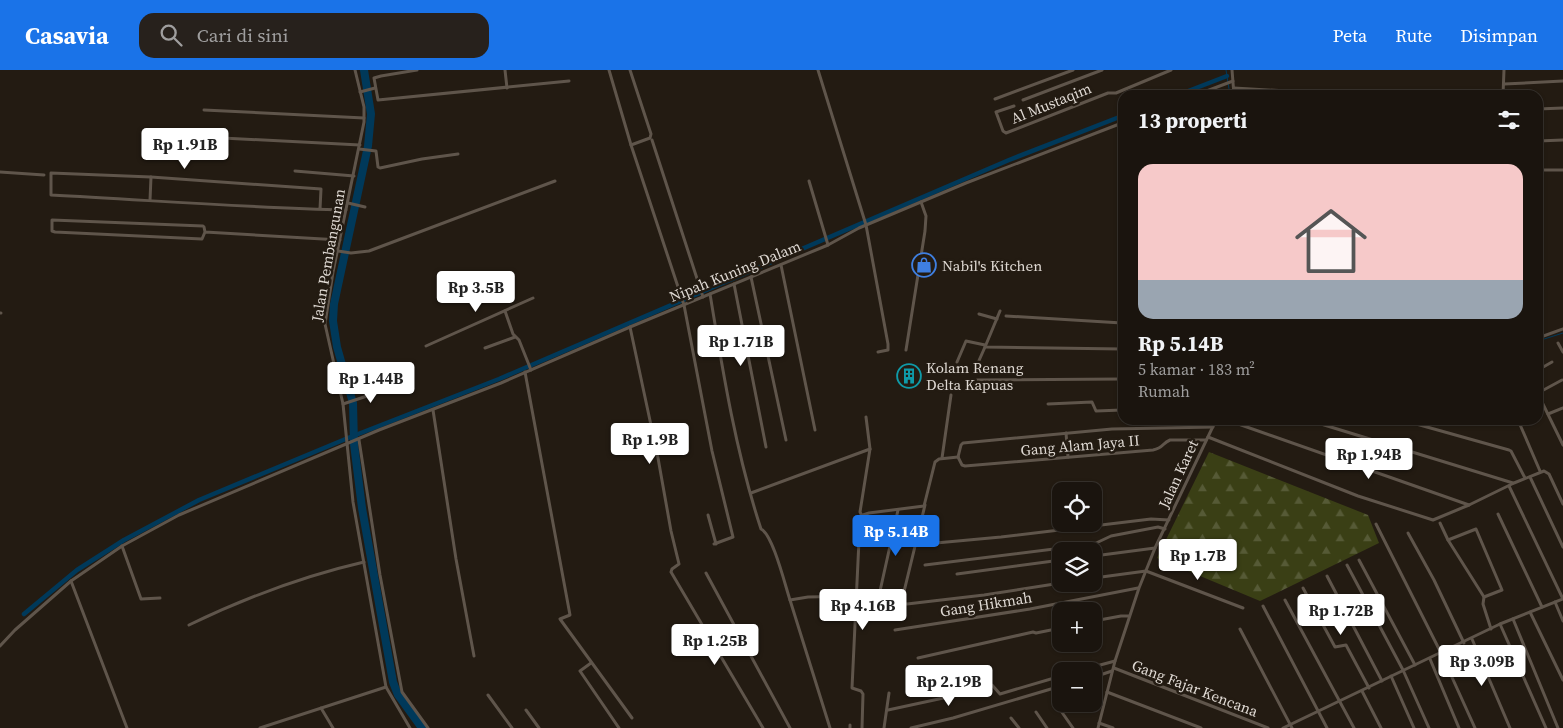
<!DOCTYPE html>
<html lang="id">
<meta charset="utf-8">
<style>
:root{--surface:#1a140e;--page:#27211c;--text:#f1f3f6;--muted:#9f9e9e;--line:#38332e;--accent:#1a73e8}
body{margin:0;font-family:"Source Serif 4",serif;background:var(--page);color:var(--text);height:100vh;display:flex;flex-direction:column;font-size:19px;white-space:nowrap}
*{box-sizing:border-box;margin:0}
p{font-size:16px;color:var(--muted)}
.icon{flex:none;width:28px;height:28px;fill:none;stroke:currentColor;stroke-width:2;stroke-linecap:round;stroke-linejoin:round}
.map{position:relative;flex:1;overflow:hidden}
.drawer{position:absolute;left:1118px;top:20px;width:425px;height:335px;display:flex;flex-direction:column;background:var(--surface);border-radius:15px;box-shadow:0 1px 4px #0004,0 0 0 1px var(--line)}
.drawer>*{flex:none}
.controls{position:absolute;left:1052px;top:412px;display:grid;gap:10px}
.controls a{display:grid;place-items:center;width:50px;height:50px;border-radius:10px;background:var(--surface);box-shadow:0 1px 4px #0004,0 0 0 1px var(--line);font-size:25px}
.price{position:absolute;translate:-50% -42px;padding:0 11px;border-radius:5px;background:#fff;color:#222;font-size:16px;line-height:32px;filter:drop-shadow(0 1px 2px #0008)}
.price::after{content:'';position:absolute;left:50%;top:30px;width:15px;height:11px;margin-left:-8px;background:inherit;clip-path:polygon(0 0,100% 0,50% 100%)}
.price.current{background:var(--accent);color:#fff}
ul{padding:0;list-style:none}
li{display:grid;align-content:center;gap:10px;height:265px;padding:0 20px}
li span{display:grid;place-items:center;height:155px;border-radius:15px;color:#555}
li>.icon{margin-inline-start:auto}
span .icon{width:90px;height:90px;fill:#fffc;stroke-width:1}
li b{font-size:21px}
h2{display:flex;justify-content:space-between;align-items:center;height:60px;padding:0 20px;font-size:21px}
header{display:flex;align-items:center;gap:30px;box-sizing:border-box;height:70px;padding:0 25px;background:var(--accent);color:#fff}
header strong{font-size:24px}
nav{display:flex;gap:28px;margin-inline-start:auto;font-size:18px}
.search{width:350px;height:45px;background:var(--page);display:flex;align-items:center;gap:12px;box-sizing:border-box;padding:0 18px;border-radius:15px;color:var(--muted);font-size:19px}
.map>svg:first-child{display:block}
</style>
<header>
<strong>Casavia</strong>
<div class="search"><svg class="icon" aria-label="search" viewBox="0 0 24 24"><circle cx="10" cy="10" r="6"/><path d="M15 15l6 6"/></svg>Cari di sini</div>
<nav><a>Peta</a><a>Rute</a><a>Disimpan</a></nav>
</header>
<div class="map">
<svg width="1563" height="658" viewBox="0 0 1563 658">
<defs>
<pattern id="forest-firs" width="22" height="20" patternUnits="userSpaceOnUse" patternTransform="scale(1.25)"><rect width="22" height="20" fill="#3a3f15"/><path d="M5 1l3.5 6h-7zM16 11l3.5 6h-7z" fill="#565a36"/></pattern>
</defs>
<rect width="100%" height="100%" fill="#231b12"/>
<polygon fill="url(#forest-firs)" points="1209,382 1368,445 1379,473 1260,531 1157,488"/>
<g fill="none" stroke-linecap="round" stroke-linejoin="round">
<g stroke="#00395a" stroke-width="1">
<polyline points="1226,0 1230,25"/>
<polyline points="1538,271 1563,263"/>
</g>
<g stroke="#00395a" stroke-width="4.5">
<polyline points="1178,25 1227,6"/>
<polyline points="24,544 77,500 124,470 199,430 348,368 499,309 1009,90 1122,46"/>
</g>
<polyline stroke="#00395a" stroke-width="8" points="364,0 371,44 368,76 334,234 333,251 337,277 353,333 354,374 362,438 393,612 398,625 422,658"/>
<g stroke="#5f554b" stroke-width="3">
<polyline points="355,0 364,37 364,52 333,202 325,254 343,334 353,432 386,617 410,658"/>
<polyline points="417,0 381,6 374,8 378,30 569,11"/>
<polyline points="505,0 507,18"/>
<polyline points="609,0 631,75 684,235 712,381 733,467 714,474"/>
<polyline points="630,0 651,64 650,68 631,75"/>
<polyline points="818,0 866,155 888,274 888,280 878,282"/>
<polyline points="1232,0 1234,25"/>
<polyline points="1504,14 1563,11"/>
<polyline points="1234,18 1359,25"/>
<polyline points="360,22 375,18"/>
<polyline points="1196,25 1233,11"/>
<polyline points="1503,25 1504,0"/>
<polyline points="995,29 1073,0"/>
<polyline points="1023,30 1102,0"/>
<polyline points="1014,36 996,42 1003,61 1006,63 1108,23 1116,23 1171,0"/>
<polyline points="1538,39 1563,38"/>
<polyline points="204,40 364,48"/>
<polyline points="203,67 360,75"/>
<polyline points="652,70 703,227"/>
<polyline points="1538,71 1563,70"/>
<polyline points="359,79 376,81 378,97 380,98 422,89 458,84"/>
<polyline points="1538,100 1563,100"/>
<polyline points="295,101 354,106"/>
<polyline points="0,102 44,105"/>
<polyline points="809,111 828,175"/>
<polyline points="150,130 151,107"/>
<polyline points="348,133 365,137"/>
<path d="M320,139L321,119L151,107L51,103V125C149,130 248,138 346,140"/>
<polyline points="205,162 202,169 55,162 52,161 52,150 203,156 204,157 205,162 340,170"/>
<polyline points="338,181 351,183 369,181 555,111"/>
<polyline points="781,195 815,360"/>
<polyline points="751,207 786,370"/>
<polyline points="734,214 766,377"/>
<path d="M710,224C723,303 736,383 761,459C773,465 785,515 790,530"/>
<polyline points="505,241 513,264 519,270 531,300"/>
<polyline points="1000,241 985,277 1122,279"/>
<polyline points="0,243 1,243"/>
<polyline points="979,244 997,249"/>
<polyline points="1006,246 1122,253"/>
<polyline points="630,257 658,388 671,461 679,494 672,499 671,502 763,658"/>
<polyline points="1538,268 1563,259"/>
<polyline points="1558,273 1563,282"/>
<polyline points="426,276 533,228"/>
<polyline points="485,278 515,267"/>
<polyline points="906,280 925,161 926,146 921,132"/>
<polyline points="1538,287 1543,297"/>
<polyline points="957,292 966,271 985,275"/>
<polyline points="977,295 985,277"/>
<polyline points="1538,300 1552,292"/>
<polyline points="525,302 570,545 560,549 632,648"/>
<polyline points="975,310 1122,309"/>
<polyline points="1538,323 1562,310"/>
<polyline points="1538,324 1563,375"/>
<polyline points="343,334 382,321"/>
<polyline points="1048,334 1092,332 1096,341 1122,340"/>
<polyline points="433,340 456,489 474,586"/>
<polyline points="1548,344 1563,338"/>
<polyline points="1227,350 1469,435 1514,413 1544,401 1549,404 1563,434"/>
<polyline points="1308,350 1513,413"/>
<polyline points="1402,350 1509,380 1511,381 1525,408"/>
<polyline points="1504,350 1507,351"/>
<polyline points="1518,350 1540,401"/>
<polyline points="1066,363 1068,387"/>
<polyline points="1208,367 1358,426 1433,450 1469,435"/>
<polyline points="359,370 380,505 402,622 428,658"/>
<polyline points="958,387 961,375 963,373 1112,359 1213,357"/>
<path d="M958,387L962,395L965,396L1153,380C1164,378 1162,373 1170,370H1206"/>
<polyline points="942,388 951,325"/>
<polyline points="1530,407 1563,477"/>
<polyline points="751,423 870,379"/>
<polyline points="1498,444 1542,537"/>
<polyline points="708,445 716,474"/>
<polyline points="862,446 860,442 870,379 866,347"/>
<polyline points="1440,453 1448,470 1484,527 1483,534 1491,559"/>
<polyline points="1376,454 1441,583 1475,658"/>
<polyline points="1408,463 1434,510 1464,573"/>
<polyline points="1448,470 1476,459 1502,520 1484,527"/>
<polyline points="936,473 1001,467 1151,449 1169,450"/>
<polyline points="122,476 141,529 160,528"/>
<polyline points="1094,486 1155,478"/>
<polyline points="1359,490 1415,595"/>
<polyline points="925,495 1094,474 1111,466 1158,457 1165,459"/>
<polyline points="1347,495 1403,600 1429,658"/>
<polyline points="706,503 790,658"/>
<polyline points="957,504 1061,490"/>
<polyline points="1327,506 1382,611"/>
<polyline points="1094,508 1146,501 1243,538"/>
<polyline points="71,511 127,658"/>
<polyline points="1303,518 1335,577 1346,575 1369,618"/>
<polyline points="878,530 898,440"/>
<polyline points="1285,530 1354,658"/>
<polyline points="1555,532 1563,551"/>
<polyline points="901,534 925,435"/>
<polyline points="1263,536 1327,658"/>
<polyline points="1530,542 1563,610"/>
<polyline points="1513,549 1558,658"/>
<polyline points="1094,551 1121,546 1129,546"/>
<polyline points="1500,554 1546,658"/>
<path d="M189,555C245,528 303,506 364,492"/>
<polyline points="1240,559 1292,658"/>
<polyline points="895,560 1030,539 1138,518"/>
<polyline points="1472,569 1510,658"/>
<polyline points="0,576 15,560 71,511 122,476 179,445 379,360 501,313 630,257 828,175 859,158 966,113 1122,53"/>
<polyline points="918,588 1033,562 1036,563 1061,558"/>
<polyline points="1430,589 1459,658"/>
<polyline points="591,593 580,601 619,658"/>
<polyline points="1114,598 1268,658"/>
<polyline points="1078,601 1115,591"/>
<polyline points="1391,606 1414,658"/>
<polyline points="1094,607 1112,601"/>
<polyline points="1362,621 1381,658"/>
<polyline points="1107,622 1201,658"/>
<polyline points="488,625 512,658"/>
<polyline points="321,638 333,658"/>
<polyline points="526,640 539,658"/>
<polyline points="888,640 948,627 992,615 1000,624 1061,606"/>
<polyline points="1061,641 1073,658"/>
<polyline points="1036,642 1047,658"/>
<polyline points="1011,648 1019,658"/>
<polyline points="1099,653 1113,658"/>
<polyline points="850,655 850,658"/>
<polyline points="260,658 386,617"/>
<polyline points="830,658 790,530 808,527 856,526 907,534 984,525 1061,513"/>
<polyline points="862,658 863,624 861,621 852,618 860,449 863,445 869,443 924,436 935,392 939,389 958,387"/>
<polyline points="884,658 889,623"/>
<polyline points="911,658 953,648 1061,616"/>
<polyline points="1098,658 1115,591 1139,518 1155,478 1216,350"/>
<polyline points="1283,658 1500,554 1563,529 1509,416"/>
</g>
</g>
<defs>
<g id="shop-ring" transform="scale(1.25)"><circle r="9.5" fill="#231b12" stroke="#3f7fe0" stroke-width="1.5"/><path d="M-5-2.5h2.3a2.7 3.5 0 0 1 5.4 0H5L5.5 6h-11ZM-1.5-2.5h3a1.5 2.3 0 0 0-3 0Z" fill="#3f7fe0"/></g>
<g id="building-ring" transform="scale(1.25)"><circle r="9.5" fill="#231b12" stroke="#0f9aa8" stroke-width="1.5"/><path d="M-4-6H4V6H1V3H-1V6H-4ZM-2.5-4.3h1.7v1.8h-1.7ZM.8-4.3h1.7v1.8H.8ZM-2.5-1h1.7V.8h-1.7ZM.8-1h1.7V.8H.8Z" fill="#0f9aa8"/></g>
</defs>
<g fill-rule="evenodd">
<use href="#shop-ring" x="924" y="195"/>
<use href="#building-ring" x="909" y="306"/>
</g>
<g text-anchor="middle" dominant-baseline="central" stroke-width="5" stroke-linejoin="round" paint-order="stroke">
<g font-size="15" fill="#dfd9d3" stroke="#231b12">
<text transform="translate(1051 33) rotate(-22)">Al Mustaqim</text>
<text transform="translate(328 185) rotate(-80)">Jalan Pembangunan</text>
<text transform="translate(735 201) rotate(-22)">Nipah Kuning Dalam</text>
<text transform="translate(1080 375) rotate(-5)">Gang Alam Jaya II</text>
<text transform="translate(1178 404) rotate(-65)">Jalan Karet</text>
<text transform="translate(986 534) rotate(-9)">Gang Hikmah</text>
<text transform="translate(1195 618) rotate(21)">Gang Fajar Kencana</text>
</g>
<g font-size="15" fill="#dfd9d3" stroke="#231b12" text-anchor="start">
<text x="942" y="195">Nabil's Kitchen</text>
<text x="926" y="297">Kolam Renang<tspan x="926" dy="17">Delta Kapuas</tspan></text>
</g>
</g>
</svg>
<div class="controls">
<a><svg class="icon" aria-label="locate" viewBox="0 0 24 24"><circle cx="12" cy="12" r="6"/><path d="M12 2v4M12 18v4M2 12h4M18 12h4"/></svg></a>
<a><svg class="icon" aria-label="layers" viewBox="0 0 24 24"><path d="M12 4l9 5-9 5-9-5zM3 14l9 5 9-5"/></svg></a>
<a>+</a>
<a>−</a>
</div>
<b class="price" style="left:185px;top:100px">Rp 1.91B</b>
<b class="price" style="left:476px;top:243px">Rp 3.5B</b>
<b class="price" style="left:741px;top:297px">Rp 1.71B</b>
<b class="price" style="left:371px;top:334px">Rp 1.44B</b>
<b class="price" style="left:650px;top:395px">Rp 1.9B</b>
<b class="price" style="left:1369px;top:410px">Rp 1.94B</b>
<b class="price current" style="left:896px;top:487px">Rp 5.14B</b>
<b class="price" style="left:1198px;top:511px">Rp 1.7B</b>
<b class="price" style="left:863px;top:561px">Rp 4.16B</b>
<b class="price" style="left:1341px;top:566px">Rp 1.72B</b>
<b class="price" style="left:715px;top:596px">Rp 1.25B</b>
<b class="price" style="left:1482px;top:617px">Rp 3.09B</b>
<b class="price" style="left:949px;top:637px">Rp 2.19B</b>
<section class="drawer">
<h2>13 properti<svg class="icon" aria-label="filters" viewBox="0 0 24 24"><path d="M4 7h16M4 17h16"/><circle cx="9" cy="7" r="2"/><circle cx="15" cy="17" r="2"/></svg></h2>
<ul>
<li><span style="background:linear-gradient(#f6c9c9 75%,#9aa5b1 0)"><svg class="icon" aria-label="home" viewBox="0 0 24 24"><path d="M3 11l9-7 9 7M6 9v11h12V9"/></svg></span><div><b>Rp 5.14B</b><p>5 kamar · 183 m²</p><p>Rumah</p></div></li>
</ul>
</section>
</div>
